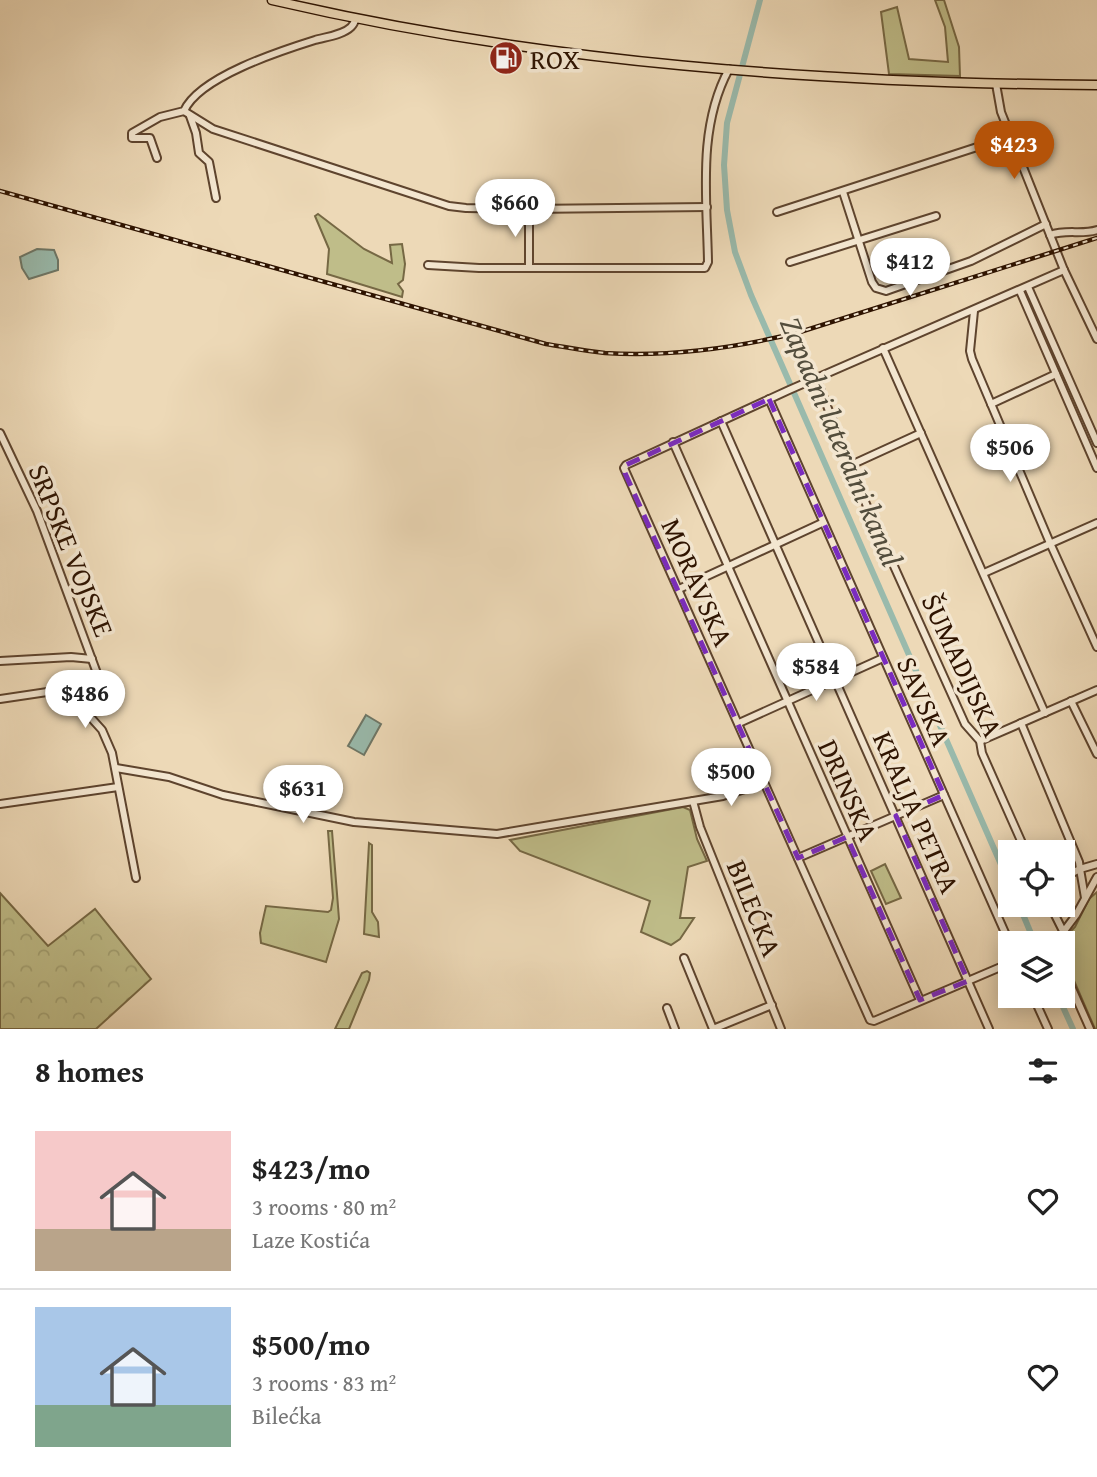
<!DOCTYPE html>
<meta charset="utf-8">
<style>
:root{--surface:#fff;--page:#f6f6f6;--text:#222;--muted:#767676;--line:#e0e0e0;--accent:#b45309}
body{margin:0;font-family:"Gentium Book Plus",serif;background:var(--page);color:var(--text);height:100vh;display:flex;flex-direction:column;font-size:26px;white-space:nowrap}
*{box-sizing:border-box;margin:0}
p{font-size:23px;color:var(--muted)}
.icon{flex:none;width:38px;height:38px;fill:none;stroke:currentColor;stroke-width:2;stroke-linecap:round;stroke-linejoin:round}
.map{position:relative;height:1029px;overflow:hidden}
.sheet{display:flex;flex-direction:column;background:var(--surface);flex:1}
.sheet>*{flex:none}
.buttons{position:absolute;left:998px;top:840px;display:grid;gap:14px}
.buttons a{display:grid;place-items:center;width:77px;height:77px;border-radius:0px;background:var(--surface);box-shadow:0 4px 18px #0003;font-size:35px}
.price{position:absolute;translate:-50% -60px;padding:0 16px;border-radius:24px;background:#fff;color:#222;font-size:23px;line-height:46px;filter:drop-shadow(0 2px 4px #0008)}
.price::after{content:'';position:absolute;left:50%;top:42px;width:21px;height:16px;margin-left:-10px;background:inherit;clip-path:polygon(0 0,100% 0,50% 100%)}
.price.current{background:var(--accent);color:#fff}
ul{padding:0;list-style:none}
li{display:flex;align-items:center;gap:21px;height:175px;padding:0 35px}
li+li{border-top:2px solid var(--line)}
li span{display:grid;place-items:center;flex:none;width:196px;height:140px;border-radius:0px;color:#555}
li>.icon{margin-inline-start:auto}
span .icon{width:84px;height:84px;fill:#fffc;stroke-width:1}
li b{font-size:30px}
h2{display:flex;justify-content:space-between;align-items:center;height:84px;padding:0 35px;font-size:30px}
.map>svg:first-child{display:block}
</style>
<div class="map">
<svg width="1097" height="1029" viewBox="0 0 1097 1029">
<defs>
<pattern id="park-crowns" width="20" height="18" patternUnits="userSpaceOnUse" patternTransform="scale(1.75)"><rect width="20" height="18" fill="#bfbd89"/><path d="M2 6a3 3 0 1 1 6 0M12 15a3 3 0 1 1 6 0" fill="none" stroke="#a4a274"/></pattern>
</defs>
<rect width="100%" height="100%" fill="#edd9b7"/>
<filter id="stains"><feTurbulence type="fractalNoise" baseFrequency=".00286" numOctaves="4"/><feColorMatrix values="0 0 0 0 .2 0 0 0 0 .09 0 0 0 0 .02 0 0 0 .5 -.17"/></filter>
<radialGradient id="worn" r=".72"><stop offset=".6" stop-color="#630" stop-opacity="0"/><stop offset="1" stop-color="#630" stop-opacity=".3"/></radialGradient>
<g fill="#bfbd89" stroke="#766844" stroke-width="2">
<polygon points="935,0 944,0 959,47 960,76 889,74 881,12 897,7 909,59 948,62 945,27"/>
<polygon points="318,214 364,249 392,263 390,245 402,244 405,264 403,280 398,284 403,291 402,297 327,274 329,249 315,216"/>
<polygon points="683,807 690,810 697,839 707,861 688,867 680,918 694,918 680,939 671,945 641,932 650,901 520,851 510,840"/>
<polygon points="328,831 332,831 339,919 326,962 261,943 260,933 266,906 328,912 331,910 333,898"/>
<polygon points="369,843 372,845 372,912 378,922 379,937 364,934"/>
<polygon points="885,864 901,898 886,904 871,871"/>
<polygon points="1097,892 1097,1029 1095,1029 1062,953 1063,939 1075,927 1089,899"/>
<polygon points="367,971 370,973 369,980 349,1029 335,1029 362,973"/>
</g>
<polygon fill="url(#park-crowns)" stroke="#766844" stroke-width="2" points="0,893 48,946 95,909 151,979 96,1029 0,1029"/>
<g fill="#99baac" stroke="#6e7767" stroke-width="2">
<polygon points="37,249 54,250 58,260 58,270 29,279 22,268 20,257"/>
<polygon points="366,715 381,724 364,755 348,746"/>
</g>
<g fill="none" stroke-linecap="round" stroke-linejoin="round">
<g stroke="#99baac" stroke-width="6">
<polyline points="760,0 727,123 724,165 727,210 735,252 751,295 1010,885"/>
<polyline points="1019,905 1035,943"/>
<polyline points="1058,996 1073,1029"/>
</g>
<g stroke="#5e442e" stroke-width="10">
<g id="minor">
<polyline points="996,84 1001,112 1064,270 1097,339"/>
<polyline points="184,111 213,129 449,206 466,208 529,209 707,207"/>
<polyline points="190,116 196,133 199,153 209,162 216,198"/>
<path d="M157,158L150,138H132V133L160,117L184,111C199,77 280,51 315,40C325,37 343,35 351,27C353,25 355,21 356,18"/>
<polyline points="843,192 872,282 876,288 886,291 971,261 1046,224"/>
<polyline points="529,209 529,268"/>
<polyline points="777,212 1011,136"/>
<path d="M1050,235C1067,229 1081,235 1097,230"/>
<polyline points="790,262 936,216"/>
<path d="M428,265L479,268H705L708,262C707,198 697,128 729,69"/>
<polyline points="1028,287 1097,443"/>
<polyline points="1020,291 1097,468"/>
<polyline points="974,311 970,351 972,359 1050,543 1097,647"/>
<polyline points="883,348 1045,713"/>
<polyline points="816,378 862,495 965,724 980,741 982,753 1026,852"/>
<polyline points="769,399 1010,944"/>
<polyline points="991,404 1056,374"/>
<polyline points="721,421 989,1029"/>
<polyline points="0,433 37,511 101,684 0,699"/>
<polyline points="673,442 920,1000"/>
<polyline points="851,465 921,433"/>
<polyline points="984,573 1097,523"/>
<polyline points="679,589 822,523"/>
<polyline points="0,661 71,657 92,659"/>
<polyline points="65,689 102,730 112,753 136,878"/>
<polyline points="1071,701 1097,754"/>
<polyline points="739,723 883,658"/>
<polyline points="1021,723 1079,862 1080,869 1062,878"/>
<polyline points="980,741 1097,690"/>
<polyline points="116,768 169,777 223,795 354,822 497,834 723,796 751,787 762,778"/>
<polyline points="693,801 700,827 781,1029"/>
<polyline points="0,804 118,787"/>
<polyline points="798,858 944,795"/>
<polyline points="1085,898 1080,869 1097,864"/>
<polyline points="1050,905 1063,931"/>
<polyline points="1055,943 1076,915 1097,877"/>
<polyline points="684,958 713,1029"/>
<polyline points="1010,963 874,1021 870,1020 624,468 626,465 789,390 1064,270"/>
<polyline points="1062,966 1090,1029"/>
<polyline points="1033,996 1048,1029"/>
<polyline points="667,1008 675,1029"/>
<polyline points="713,1029 772,1005"/>
</g>
</g>
<g stroke="#2e1300" stroke-width="11">
<path id="major" d="M272,0C542,63 820,83 1097,85"/>
</g>
<use href="#minor" stroke="#f3e6d0" stroke-width="6"/>
<use href="#major" stroke="#edd9b7" stroke-width="8"/>
<g stroke="#2e1300" stroke-width="4.5">
<path id="rail" d="M0,191L546,344C565,347 585,351 605,353C671,357 736,348 800,332L1097,238"/>
</g>
<use href="#rail" stroke="#f3e6d0" stroke-width="2" stroke-dasharray="5" stroke-linecap="butt"/>
</g>
<path fill="none" stroke="#7b2cbf" stroke-width="5" stroke-dasharray="14 9" stroke-linejoin="round" d="M769,399L944,795L896,816L968,981L920,1000L847,837L798,858L625,473L626,465Z"/>
<defs>
<g id="fuel-disc" transform="scale(1.75)"><circle r="9.5" fill="#8f2418" stroke="#f3e6d0"/><path d="M-5.5-6h7V0h2V4h1.3V-2.5L3-4.5l.8-.8L6-3V5H2.5V1h-1V6h-7ZM-4.2-4.7v3.2H.2V-4.7Z" fill="#fff"/></g>
</defs>
<g fill-rule="evenodd">
<use href="#fuel-disc" x="506" y="58"/>
</g>
<g text-anchor="middle" dominant-baseline="central" stroke-width="7" stroke-linejoin="round" paint-order="stroke">
<g font-size="28" fill="#2e1300" stroke="#f3e6d0" text-anchor="start">
<text x="530" y="58">ROX</text>
</g>
<g font-size="28" fill="#2e1300" stroke="#f3e6d0">
<text transform="translate(72 550) rotate(68)">SRPSKE VOJSKE</text>
<text transform="translate(698 582) rotate(66)">MORAVSKA</text>
<text transform="translate(963 665) rotate(65)">ŠUMADIJSKA</text>
<text transform="translate(925 701) rotate(66)">SAVSKA</text>
<text transform="translate(849 790) rotate(66)">DRINSKA</text>
<text transform="translate(917 812) rotate(66)">KRALJA PETRA</text>
<text transform="translate(755 908) rotate(68)">BILEĆKA</text>
</g>
<g font-size="30" font-style="italic" fill="#534d3c" stroke="#f3e6d0">
<text transform="translate(842 441) rotate(67)">Zapadni lateralni kanal</text>
</g>
</g>
<rect width="100%" height="100%" filter="url(#stains)"/>
<rect width="100%" height="100%" fill="url(#worn)"/>
</svg>
<div class="buttons">
<a><svg class="icon" aria-label="locate" viewBox="0 0 24 24"><circle cx="12" cy="12" r="6"/><path d="M12 2v4M12 18v4M2 12h4M18 12h4"/></svg></a>
<a><svg class="icon" aria-label="layers" viewBox="0 0 24 24"><path d="M12 4l9 5-9 5-9-5zM3 14l9 5 9-5"/></svg></a>
</div>
<b class="price current" style="left:1014px;top:181px">$423</b>
<b class="price" style="left:515px;top:239px">$660</b>
<b class="price" style="left:910px;top:298px">$412</b>
<b class="price" style="left:1010px;top:484px">$506</b>
<b class="price" style="left:816px;top:703px">$584</b>
<b class="price" style="left:85px;top:730px">$486</b>
<b class="price" style="left:731px;top:808px">$500</b>
<b class="price" style="left:303px;top:825px">$631</b>
</div>
<section class="sheet">
<h2>8 homes<svg class="icon" aria-label="filters" viewBox="0 0 24 24"><path d="M4 7h16M4 17h16"/><circle cx="9" cy="7" r="2"/><circle cx="15" cy="17" r="2"/></svg></h2>
<ul>
<li><span style="background:linear-gradient(#f6c9c9 70%,#b9a48a 0)"><svg class="icon" aria-label="home" viewBox="0 0 24 24"><path d="M3 11l9-7 9 7M6 9v11h12V9"/></svg></span><div><b>$423/mo</b><p>3 rooms · 80 m²</p><p>Laze Kostića</p></div><svg class="icon" aria-label="heart" viewBox="0 0 24 24"><path d="M12 20l-8-8c-3-5 5-10 8-4 3-6 11-1 8 4z"/></svg></li>
<li><span style="background:linear-gradient(#a9c7e8 70%,#7fa58c 0)"><svg class="icon" aria-label="home" viewBox="0 0 24 24"><path d="M3 11l9-7 9 7M6 9v11h12V9"/></svg></span><div><b>$500/mo</b><p>3 rooms · 83 m²</p><p>Bilećka</p></div><svg class="icon" aria-label="heart" viewBox="0 0 24 24"><path d="M12 20l-8-8c-3-5 5-10 8-4 3-6 11-1 8 4z"/></svg></li>
</ul>
</section>
